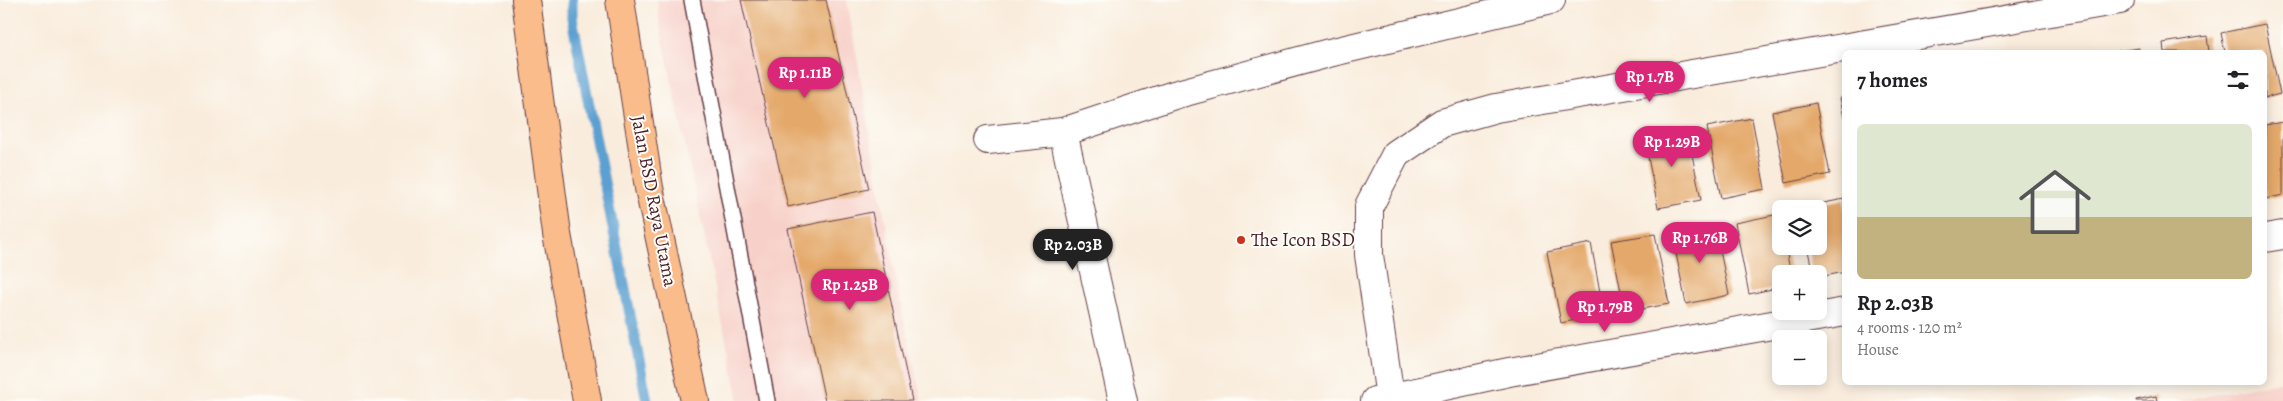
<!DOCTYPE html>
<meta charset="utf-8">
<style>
:root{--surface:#fff;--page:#f2f2f2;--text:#202124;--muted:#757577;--accent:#db2777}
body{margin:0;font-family:Alegreya,serif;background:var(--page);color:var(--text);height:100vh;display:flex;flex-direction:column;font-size:19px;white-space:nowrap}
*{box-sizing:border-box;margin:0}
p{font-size:16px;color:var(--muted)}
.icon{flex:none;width:28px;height:28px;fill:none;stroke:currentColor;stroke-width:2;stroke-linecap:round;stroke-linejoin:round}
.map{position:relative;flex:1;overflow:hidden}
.sheet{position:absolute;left:1842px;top:50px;width:425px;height:335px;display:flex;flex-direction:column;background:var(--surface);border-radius:8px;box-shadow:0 2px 12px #0003}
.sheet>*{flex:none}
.controls{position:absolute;left:1772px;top:200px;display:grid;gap:10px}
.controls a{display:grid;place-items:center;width:55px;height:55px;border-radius:8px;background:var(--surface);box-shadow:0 2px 12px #0003;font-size:25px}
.price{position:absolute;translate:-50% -42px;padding:0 11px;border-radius:18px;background:var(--accent);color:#fff;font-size:16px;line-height:32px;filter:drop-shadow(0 1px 2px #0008)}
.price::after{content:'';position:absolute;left:50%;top:30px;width:15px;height:11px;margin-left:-8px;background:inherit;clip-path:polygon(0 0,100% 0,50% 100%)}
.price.on{background:#222;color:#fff}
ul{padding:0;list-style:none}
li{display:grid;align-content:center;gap:10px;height:265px;padding:0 15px}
li span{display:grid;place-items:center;height:155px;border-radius:8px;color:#555}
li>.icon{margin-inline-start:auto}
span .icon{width:90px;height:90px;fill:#fffc;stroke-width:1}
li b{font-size:21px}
h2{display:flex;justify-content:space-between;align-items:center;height:60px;padding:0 15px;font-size:21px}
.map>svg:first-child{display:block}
</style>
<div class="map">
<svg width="2283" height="401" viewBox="0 0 2283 401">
<rect width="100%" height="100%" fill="#fdfcf7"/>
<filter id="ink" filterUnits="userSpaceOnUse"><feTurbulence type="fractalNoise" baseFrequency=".02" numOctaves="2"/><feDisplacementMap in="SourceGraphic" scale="10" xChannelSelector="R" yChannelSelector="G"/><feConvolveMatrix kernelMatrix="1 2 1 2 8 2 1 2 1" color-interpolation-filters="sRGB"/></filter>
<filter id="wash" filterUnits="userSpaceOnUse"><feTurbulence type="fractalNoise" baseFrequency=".0096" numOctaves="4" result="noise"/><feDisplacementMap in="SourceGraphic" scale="20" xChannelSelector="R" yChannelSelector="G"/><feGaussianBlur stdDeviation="1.12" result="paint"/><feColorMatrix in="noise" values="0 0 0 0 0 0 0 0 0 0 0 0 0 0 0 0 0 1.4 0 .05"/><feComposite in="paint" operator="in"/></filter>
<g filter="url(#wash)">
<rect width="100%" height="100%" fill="#f9ecdc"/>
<g fill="#f7d1c9">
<polygon points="657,0 847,0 898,293 922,401 739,401 660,25"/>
<polygon points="2283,381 2283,401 2178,401"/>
</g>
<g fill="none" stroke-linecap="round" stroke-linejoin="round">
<polyline stroke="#5ca0d1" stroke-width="11" points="572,0 572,18 647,401"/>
</g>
<g id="blocks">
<g fill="#e4a96b">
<polygon points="741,0 826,0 869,189 788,207"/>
<polygon points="2265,24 2280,94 2265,98 2265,52 2225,52 2221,33"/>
<polygon points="2207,36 2209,52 2164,52 2163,43"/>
<polygon points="2139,48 2139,52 2118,52 2118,51"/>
<polygon points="1845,97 1845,118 1844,118 1840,98"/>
<polygon points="1816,103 1830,174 1786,183 1772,112"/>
<polygon points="1752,118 1765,189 1721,198 1707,127"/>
<polygon points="2283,122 2283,195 2265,199 2265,125"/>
<polygon points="1687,129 1701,200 1658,208 1644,137"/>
<polygon points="1844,199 1845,272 1819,277 1819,274 1813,274 1807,246 1819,246 1819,209 1799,208"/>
<polygon points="872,212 912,401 825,401 788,229"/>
<polygon points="1779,214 1781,246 1785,246 1791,274 1781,274 1781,287 1749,294 1735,223"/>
<polygon points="1715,225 1729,295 1686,304 1672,233"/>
<polygon points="1655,234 1669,304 1625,312 1611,241"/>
<polygon points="1591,243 1604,314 1561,323 1547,252"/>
<polygon points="2156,396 2157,401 2136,401 2136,400"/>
</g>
</g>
</g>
<g filter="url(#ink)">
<use href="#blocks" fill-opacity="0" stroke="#643e46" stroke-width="1"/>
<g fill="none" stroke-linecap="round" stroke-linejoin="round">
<g stroke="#643e46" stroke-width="18">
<polyline id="service" points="692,0 767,401"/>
</g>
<g stroke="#643e46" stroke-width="30">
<g id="minor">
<polyline points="1063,132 1123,401"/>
<polyline points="988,140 1063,132 1174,95 1329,53 1551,0"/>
<polyline points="2265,238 2283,235"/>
<polyline points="1390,397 1369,255 1369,206 1396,154 1442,123 1496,108 2120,0"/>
<polyline points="1375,401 1509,372 1845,312"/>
</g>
</g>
<g stroke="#643e46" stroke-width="30">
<g id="primary">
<polyline points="526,0 557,234 587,401"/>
<polyline points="620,0 649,188 695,401"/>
</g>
</g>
<use href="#service" stroke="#fff" stroke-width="15"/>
<use href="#minor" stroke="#fff" stroke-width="28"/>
<use href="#primary" stroke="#f9bc8a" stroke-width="28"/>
</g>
</g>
<circle fill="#c8321e" stroke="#fdfcf7" stroke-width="2" cx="1241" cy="240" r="5"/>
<g text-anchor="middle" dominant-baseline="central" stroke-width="4" stroke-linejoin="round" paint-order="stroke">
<g font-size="19" fill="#4a1f2b" stroke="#fdfcf7">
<text transform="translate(654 201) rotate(79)">Jalan BSD Raya Utama</text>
</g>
<g font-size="19" fill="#4a1f2b" stroke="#fdfcf7" text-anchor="start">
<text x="1251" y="240">The Icon BSD</text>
</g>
</g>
</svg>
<div class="controls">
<a><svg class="icon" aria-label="layers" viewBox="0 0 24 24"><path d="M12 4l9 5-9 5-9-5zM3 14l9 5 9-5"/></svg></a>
<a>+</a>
<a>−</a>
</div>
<b class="price" style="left:805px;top:99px">Rp 1.11B</b>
<b class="price" style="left:1650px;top:103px">Rp 1.7B</b>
<b class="price" style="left:1672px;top:168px">Rp 1.29B</b>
<b class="price" style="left:1700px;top:264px">Rp 1.76B</b>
<b class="price on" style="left:1073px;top:271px">Rp 2.03B</b>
<b class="price" style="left:850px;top:311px">Rp 1.25B</b>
<b class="price" style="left:1605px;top:333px">Rp 1.79B</b>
<section class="sheet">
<h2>7 homes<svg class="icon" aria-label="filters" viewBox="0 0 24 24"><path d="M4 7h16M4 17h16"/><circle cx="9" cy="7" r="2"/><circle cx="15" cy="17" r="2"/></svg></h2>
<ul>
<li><span style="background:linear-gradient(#dfe7d0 60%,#c2b280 0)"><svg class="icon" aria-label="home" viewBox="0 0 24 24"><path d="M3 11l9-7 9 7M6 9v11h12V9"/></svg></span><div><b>Rp 2.03B</b><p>4 rooms · 120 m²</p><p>House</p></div></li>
</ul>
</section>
</div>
